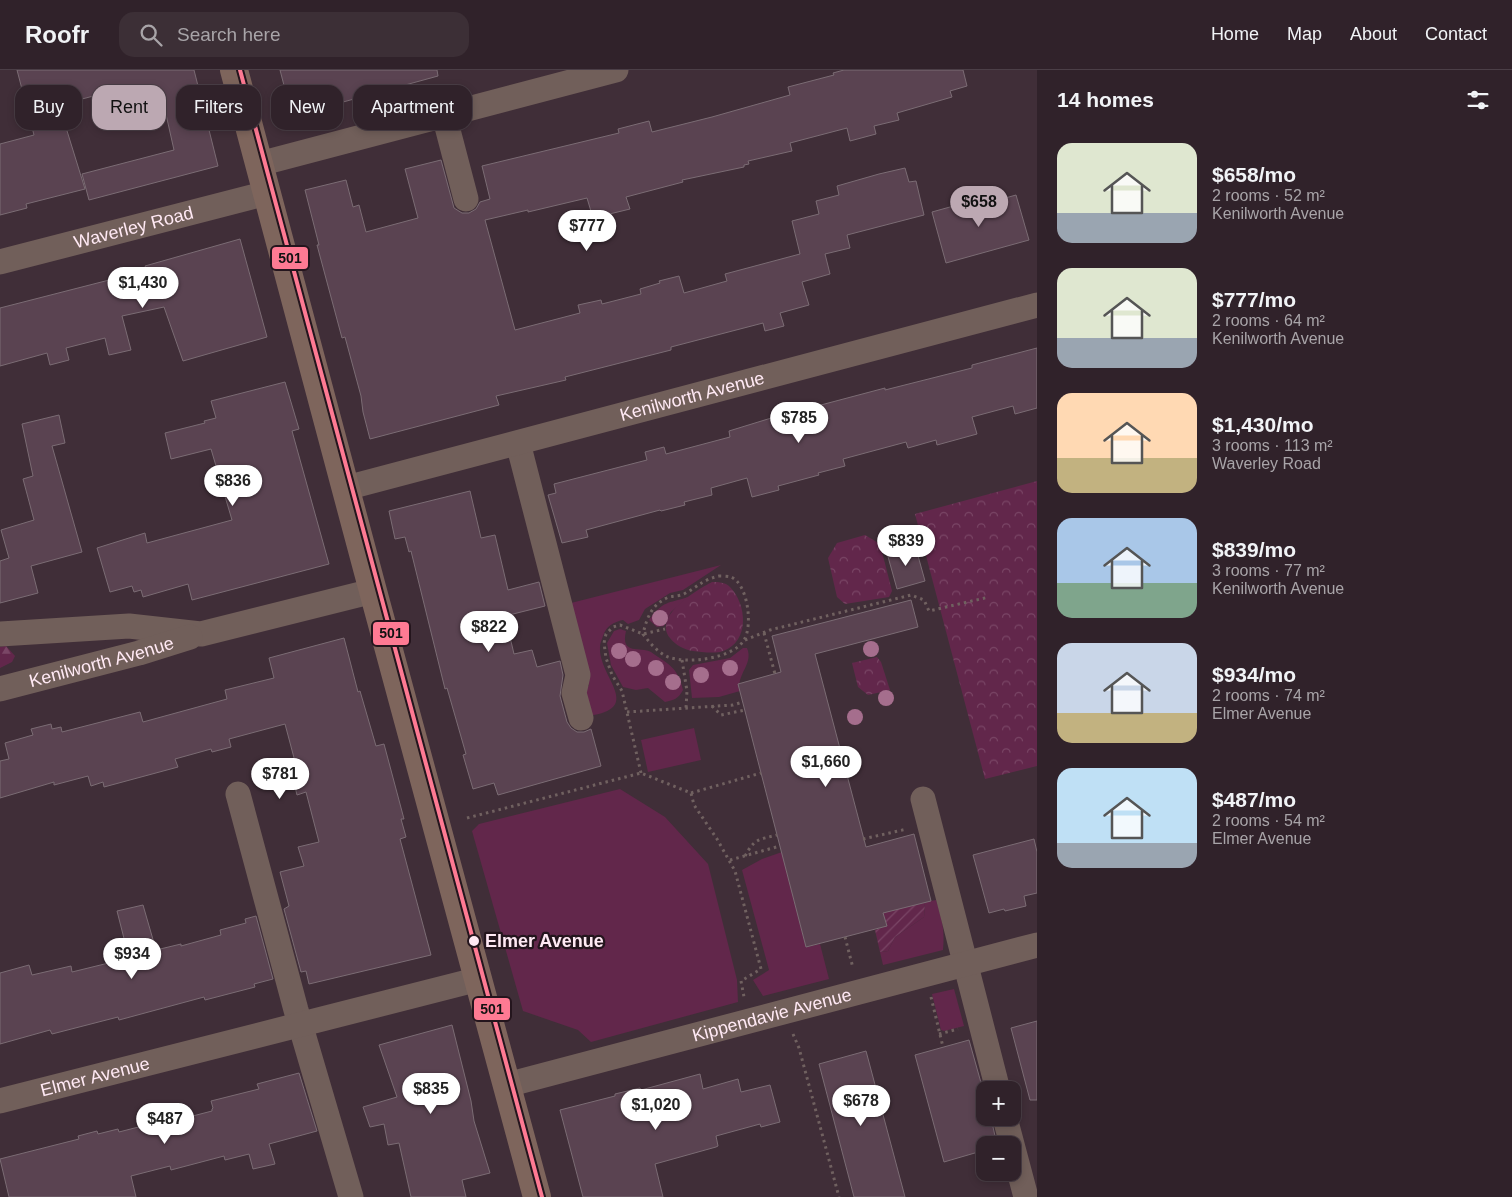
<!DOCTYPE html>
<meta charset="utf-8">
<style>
:root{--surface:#30222a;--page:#3c2f36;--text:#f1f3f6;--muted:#a8a4a8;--line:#4b3f47;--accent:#bca8b2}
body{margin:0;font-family:Helvetica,sans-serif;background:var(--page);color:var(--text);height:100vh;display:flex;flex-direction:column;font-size:19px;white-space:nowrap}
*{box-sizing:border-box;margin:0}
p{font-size:16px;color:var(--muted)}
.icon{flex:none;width:28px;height:28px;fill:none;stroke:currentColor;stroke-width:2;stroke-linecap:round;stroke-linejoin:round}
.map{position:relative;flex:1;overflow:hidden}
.panel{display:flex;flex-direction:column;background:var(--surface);width:475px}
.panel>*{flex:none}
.banner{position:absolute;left:15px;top:15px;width:475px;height:45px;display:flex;gap:10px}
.tools{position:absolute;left:976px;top:1011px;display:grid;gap:10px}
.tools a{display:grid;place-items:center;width:45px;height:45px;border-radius:10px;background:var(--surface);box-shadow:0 2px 8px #0003,0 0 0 1px var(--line);font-size:25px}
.price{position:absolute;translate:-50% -42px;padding:0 11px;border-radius:18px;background:#fff;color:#222;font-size:16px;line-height:32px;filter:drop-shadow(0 1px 2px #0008)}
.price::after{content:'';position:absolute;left:50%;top:30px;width:15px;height:11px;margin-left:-8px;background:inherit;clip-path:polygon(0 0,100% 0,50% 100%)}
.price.current{background:var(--accent);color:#111}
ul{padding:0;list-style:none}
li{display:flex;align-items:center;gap:15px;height:125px;padding:0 20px}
li span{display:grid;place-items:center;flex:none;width:140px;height:100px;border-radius:15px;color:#555}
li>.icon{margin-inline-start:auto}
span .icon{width:60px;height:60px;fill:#fffc;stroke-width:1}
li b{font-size:21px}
h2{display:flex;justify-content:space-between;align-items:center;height:60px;padding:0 20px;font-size:21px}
.pill{padding:0 18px;border-radius:15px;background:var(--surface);box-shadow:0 2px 8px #0003,0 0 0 1px var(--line);font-size:18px;line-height:45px}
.pill.current{background:var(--accent);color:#111}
header{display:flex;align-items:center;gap:30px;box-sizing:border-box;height:70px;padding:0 25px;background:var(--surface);border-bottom:1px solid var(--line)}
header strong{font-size:24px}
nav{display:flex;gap:28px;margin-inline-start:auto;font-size:18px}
.search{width:350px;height:45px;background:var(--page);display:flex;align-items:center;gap:12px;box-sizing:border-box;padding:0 18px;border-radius:15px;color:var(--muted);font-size:19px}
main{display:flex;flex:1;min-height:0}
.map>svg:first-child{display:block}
</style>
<header>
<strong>Roofr</strong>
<div class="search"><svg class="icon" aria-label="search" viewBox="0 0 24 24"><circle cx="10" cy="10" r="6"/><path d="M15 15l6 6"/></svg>Search here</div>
<nav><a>Home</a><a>Map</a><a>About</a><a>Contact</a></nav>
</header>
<main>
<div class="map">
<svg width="1037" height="1127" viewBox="0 0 1037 1127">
<defs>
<pattern id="forest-firs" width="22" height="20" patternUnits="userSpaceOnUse" patternTransform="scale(1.25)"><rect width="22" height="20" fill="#62274b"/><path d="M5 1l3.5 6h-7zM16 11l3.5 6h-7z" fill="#7a4666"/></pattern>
<pattern id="park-crowns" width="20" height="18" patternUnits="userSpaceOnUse" patternTransform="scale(1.25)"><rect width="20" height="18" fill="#62274b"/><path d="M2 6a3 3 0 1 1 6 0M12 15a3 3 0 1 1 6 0" fill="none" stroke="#7a4666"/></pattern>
<pattern id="garden-furrows" width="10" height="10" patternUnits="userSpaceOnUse" patternTransform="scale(1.25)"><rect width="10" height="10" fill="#62274b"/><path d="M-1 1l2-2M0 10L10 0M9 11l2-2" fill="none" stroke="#7a4666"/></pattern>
</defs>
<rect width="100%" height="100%" fill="#402e38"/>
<g fill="#62274b">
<path d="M721,495L683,520L670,523L645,539L639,550L628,554L623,550C614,552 606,556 603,566C602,569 600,573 600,577C598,607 646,639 587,646L580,619L589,616L567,534Z"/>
<path d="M688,527L671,542L664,556L657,557L649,550C664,530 667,534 688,527Z"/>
<path d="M620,559L626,561C620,586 641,576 651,582C668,594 678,597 683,620C678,629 674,630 665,632L648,618L636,620L623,617L611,595L607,573L614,561Z"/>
<path d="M743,578H747C754,594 736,604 740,621L719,627L692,628L689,600L693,595L730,588Z"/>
<polygon points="694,658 701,690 648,702 641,670"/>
<polygon points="620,719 665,747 708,794 737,910 738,932 591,972 578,960 523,941 472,761 479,754"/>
<polygon points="782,782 806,877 820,874 829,909 763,926 753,910 769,900 742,800 762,789"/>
<path d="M936,830C942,849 945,860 943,880L883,895L880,882L888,881L895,867L924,847L925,832Z"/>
<polygon points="954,919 964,956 944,961 941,960 932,924"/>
</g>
<polygon fill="url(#forest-firs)" points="6,576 15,586 12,592 0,598 0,577"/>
<g fill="url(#park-crowns)">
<polygon points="1037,411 1037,696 985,709 915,444"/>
<polygon points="865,465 880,474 892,521 889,527 845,534 837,527 828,488 837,473"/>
<path d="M712,512C718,512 725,512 730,517C747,534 750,572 723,581C716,584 701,582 693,581C685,580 675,575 670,568C653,546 695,521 712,512Z"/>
<polygon points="877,587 881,592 890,620 868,625 858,617 852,593"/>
</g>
<polygon fill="url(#garden-furrows)" points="925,832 924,847 895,867 888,881 880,882 875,860 887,856 883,843"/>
<g fill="#5a4351" stroke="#7b6c74">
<polygon points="17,0 194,0 218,96 89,130 82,104 174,80 163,31 110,43 105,23 59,35 85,119 26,134 27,138 0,145 0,74 34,65"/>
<polygon points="280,0 437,0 438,6 292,46"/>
<polygon points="844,0 963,0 967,16 950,21 952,27 897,43 899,50 874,56 876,64 850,71 847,58 790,73 792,81 748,91 749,94 744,95 744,97 682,110 683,112 626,127 630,139 593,148 587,128 528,142 528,140 485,150 515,260 580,243 578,235 601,230 602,234 641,224 640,219 660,213 659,211 679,206 684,223 727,211 725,204 800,184 792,151 819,144 816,131 839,125 837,116 879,104 905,98 909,112 916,111 924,145 847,165 850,178 825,184 830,204 802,212 809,235 780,243 784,256 765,261 763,253 671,277 671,280 565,307 566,310 496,326 499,335 370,369 363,342 361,326 345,267 342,268 317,175 319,175 305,120 346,110 353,137 359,135 366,162 418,148 405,99 441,90 454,138 462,143 469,143 476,139 480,132 490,129 482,96 619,63 618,59 649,51 652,62 712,47 790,25 788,17 834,5 833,3"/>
<polygon points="1016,125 1029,170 946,193 932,142 975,130 977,136"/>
<polygon points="240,169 267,267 183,291 164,237 122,246 131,280 109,285 105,268 66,278 69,290 50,295 47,283 0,296 0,238 117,208 116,205 146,198 145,196"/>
<polygon points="1037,278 1037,338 1015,344 1013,336 972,347 977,364 937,375 936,370 908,378 906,372 843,389 845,396 818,403 819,405 778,416 779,420 752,427 747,408 711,418 712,425 684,432 685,435 661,441 660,440 586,460 588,467 562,473 548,425 556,423 554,414 647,390 645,382 664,377 666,384 730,367 729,361 768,349 885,318 885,320 972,298 972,295"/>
<polygon points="285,312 299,359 292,361 329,494 192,530 188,514 143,527 141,520 134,522 132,516 110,522 97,478 145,463 147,473 232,450 211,379 171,389 165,363 205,353 204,351 216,348 211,331"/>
<polygon points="59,345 65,373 52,376 82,482 31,496 38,523 0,533 0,491 9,488 1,460 34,450 23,409 33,406 22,354"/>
<polygon points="470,421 481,468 495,465 508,520 539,512 545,536 505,546 514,584 532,580 537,597 560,591 563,605 560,626 567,652 571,658 577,662 584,662 591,659 601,696 498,725 494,713 473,719 463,685 466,684 447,618 445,619 411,481 409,482 405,467 395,469 389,441"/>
<polygon points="915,475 925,511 897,519 887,483"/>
<polygon points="911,530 918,557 815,584 866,777 914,764 931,831 883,843 887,856 806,877 738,614 781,602 772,566"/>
<polygon points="344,568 358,622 360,621 376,676 384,674 404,749 401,749 406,767 400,769 431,885 309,914 306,901 301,902 284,839 289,836 280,802 304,796 298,777 319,772 306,722 297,725 291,700 297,699 285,654 229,669 231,677 212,682 211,679 175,689 178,697 104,717 103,712 91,716 88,706 54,715 54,712 0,728 0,691 9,689 5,673 33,665 31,659 51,654 52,659 61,657 62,662 140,642 143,652 227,629 225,620 274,608 269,588"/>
<polygon points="1034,769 1037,782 1037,823 1024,826 1026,836 1005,841 1004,839 989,843 973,785"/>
<polygon points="143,835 156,880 181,874 181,876 221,865 220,860 246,853 245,849 256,846 273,909 254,914 255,917 205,930 204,927 119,950 118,947 52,964 50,960 0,974 0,903 29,895 32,905 71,896 72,902 129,888 117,841"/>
<polygon points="1037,951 1037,1030 1030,1030 1011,958"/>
<polygon points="452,955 471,1031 474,1051 490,1103 462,1110 466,1127 411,1127 399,1073 388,1075 384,1054 370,1057 363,1037 397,1027 379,975"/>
<polygon points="969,970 985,1027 985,1048 991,1048 997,1075 985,1075 985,1080 944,1092 915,985"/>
<polygon points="866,981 905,1127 854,1127 819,994"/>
<polygon points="299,1003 317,1061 269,1074 275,1094 253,1099 249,1084 225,1090 224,1086 171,1100 170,1096 131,1106 136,1127 9,1127 0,1089 79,1069 78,1066 97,1061 98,1064 118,1059 119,1062 154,1053 154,1056 212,1041 212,1039 213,1038 211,1031 259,1019 257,1014"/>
<polygon points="700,1004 703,1019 738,1009 741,1022 770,1015 780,1052 761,1057 760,1054 716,1066 718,1076 716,1077 655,1094 663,1127 583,1127 560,1040 615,1026 615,1024 640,1018 641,1020"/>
</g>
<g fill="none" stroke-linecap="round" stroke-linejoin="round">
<g stroke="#706160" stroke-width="3" stroke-dasharray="2.5 4" stroke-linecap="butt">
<path d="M719,506C722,506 728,506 731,507C748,514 753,556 744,570C733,589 687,594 668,587C657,582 650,573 643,564C647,547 652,534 669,527C674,526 680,526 684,524C699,516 702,510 719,506Z"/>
<polyline points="764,563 775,604"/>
<polyline points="745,570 770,560 911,525 924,530 929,541 989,527"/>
<polyline points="682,590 687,621 686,638"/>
<polyline points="712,636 721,645 745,640"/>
<polyline points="627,642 733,635 743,632"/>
<polyline points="641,703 622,621 612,605 606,588 604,573 606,564 613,557 620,555 643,564 665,559"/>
<polyline points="691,723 761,703"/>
<polyline points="467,748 641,703 691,723 694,735 717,769 735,801 761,899 741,911 744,927"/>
<polyline points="863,769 907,759"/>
<path d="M745,786C755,768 758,770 777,765"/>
<polyline points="730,790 780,776"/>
<polyline points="845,867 853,898"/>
<polyline points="931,927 943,977"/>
<polyline points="793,964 799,978 839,1127"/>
<polyline points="939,964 958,959"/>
</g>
<g stroke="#715f5a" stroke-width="25">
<polyline points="444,45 466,129"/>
<polyline points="259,94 616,0"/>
<path id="s1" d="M0,192L267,123"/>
<polyline points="518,373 578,605 574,623 581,648"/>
<path id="s2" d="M346,418L1037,235"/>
<polyline points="0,564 129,556 201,564 373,521"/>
<path id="s3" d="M0,619L139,583L190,567"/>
<polyline points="238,724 296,940 351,1127"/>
<polyline points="923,729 998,1020"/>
<path id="s4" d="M507,1015L1037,875"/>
<path id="s5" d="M0,1031L479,909"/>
<polyline points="1005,1048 1026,1127"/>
</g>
<polyline stroke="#7e655c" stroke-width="28" points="234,0 373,521 537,1127"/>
<g stroke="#24151d" stroke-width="8">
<polyline id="tram-1" points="240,0 542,1127"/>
</g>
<use href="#tram-1" stroke="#fe7a93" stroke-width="4"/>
</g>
<g fill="#a56e8d">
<circle cx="660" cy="548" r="8"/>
<circle cx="871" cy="579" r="8"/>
<circle cx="619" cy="581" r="8"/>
<circle cx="633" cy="589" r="8"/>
<circle cx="656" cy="598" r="8"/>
<circle cx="730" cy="598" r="8"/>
<circle cx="701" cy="605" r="8"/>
<circle cx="673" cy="612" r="8"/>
<circle cx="886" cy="628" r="8"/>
<circle cx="855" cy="647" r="8"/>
</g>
<circle fill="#ffe9f4" stroke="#24151d" stroke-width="2" cx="474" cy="871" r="6"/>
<g text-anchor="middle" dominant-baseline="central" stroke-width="4.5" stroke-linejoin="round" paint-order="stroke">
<g font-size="18" fill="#ffe9f4" stroke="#24151d">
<text stroke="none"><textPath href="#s1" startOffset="138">Waverley Road</textPath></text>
<text stroke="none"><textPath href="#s2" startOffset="358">Kenilworth Avenue</textPath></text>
<text stroke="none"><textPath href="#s3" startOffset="105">Kenilworth Avenue</textPath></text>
<text stroke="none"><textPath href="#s4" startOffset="274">Kippendavie Avenue</textPath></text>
<text stroke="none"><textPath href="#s5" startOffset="98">Elmer Avenue</textPath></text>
</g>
<g font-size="18" font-weight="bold" fill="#ffe9f4" stroke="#24151d" text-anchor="start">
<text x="485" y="871">Elmer Avenue</text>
</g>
</g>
<g stroke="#24151d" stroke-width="2">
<rect x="271" y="176" width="38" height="24" rx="5" fill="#fe7a93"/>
<rect x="372" y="551" width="38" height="25" rx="5" fill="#fe7a93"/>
<rect x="473" y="927" width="38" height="24" rx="5" fill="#fe7a93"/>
</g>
<g font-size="14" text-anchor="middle" font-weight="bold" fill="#111">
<text x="290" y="193">501</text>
<text x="391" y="568">501</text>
<text x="492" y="944">501</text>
</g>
</svg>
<div class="tools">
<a>+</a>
<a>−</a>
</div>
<b class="price current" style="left:979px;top:158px">$658</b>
<b class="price" style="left:587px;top:182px">$777</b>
<b class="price" style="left:143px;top:239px">$1,430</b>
<b class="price" style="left:799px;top:374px">$785</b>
<b class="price" style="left:233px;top:437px">$836</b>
<b class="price" style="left:906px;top:497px">$839</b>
<b class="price" style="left:489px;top:583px">$822</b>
<b class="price" style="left:826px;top:718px">$1,660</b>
<b class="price" style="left:280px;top:730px">$781</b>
<b class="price" style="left:132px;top:910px">$934</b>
<b class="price" style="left:431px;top:1045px">$835</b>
<b class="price" style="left:861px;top:1057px">$678</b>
<b class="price" style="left:656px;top:1061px">$1,020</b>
<b class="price" style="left:165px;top:1075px">$487</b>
<div class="banner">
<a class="pill">Buy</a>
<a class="pill current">Rent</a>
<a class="pill">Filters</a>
<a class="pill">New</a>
<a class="pill">Apartment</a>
</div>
</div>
<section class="panel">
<h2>14 homes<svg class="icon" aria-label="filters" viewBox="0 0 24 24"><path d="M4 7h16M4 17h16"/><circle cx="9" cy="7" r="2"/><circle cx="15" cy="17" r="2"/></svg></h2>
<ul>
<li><span style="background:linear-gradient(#dfe7d0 70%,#9aa5b1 0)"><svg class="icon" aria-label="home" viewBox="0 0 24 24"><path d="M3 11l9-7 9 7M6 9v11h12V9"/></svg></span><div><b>$658/mo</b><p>2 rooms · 52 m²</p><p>Kenilworth Avenue</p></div></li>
<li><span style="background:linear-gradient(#dfe7d0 70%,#9aa5b1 0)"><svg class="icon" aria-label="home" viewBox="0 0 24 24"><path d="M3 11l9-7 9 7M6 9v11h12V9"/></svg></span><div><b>$777/mo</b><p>2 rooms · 64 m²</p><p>Kenilworth Avenue</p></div></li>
<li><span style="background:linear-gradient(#ffd9b3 65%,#c2b280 0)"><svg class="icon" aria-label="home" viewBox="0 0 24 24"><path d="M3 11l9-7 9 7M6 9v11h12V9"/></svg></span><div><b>$1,430/mo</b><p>3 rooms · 113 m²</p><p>Waverley Road</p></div></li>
<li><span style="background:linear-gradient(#a9c7e8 65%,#7fa58c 0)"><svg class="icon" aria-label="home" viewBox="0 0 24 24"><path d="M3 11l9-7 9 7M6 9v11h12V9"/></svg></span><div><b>$839/mo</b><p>3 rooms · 77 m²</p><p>Kenilworth Avenue</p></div></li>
<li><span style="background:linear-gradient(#c9d6e8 70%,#c2b280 0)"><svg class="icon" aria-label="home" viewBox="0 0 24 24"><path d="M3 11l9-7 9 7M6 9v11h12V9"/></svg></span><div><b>$934/mo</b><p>2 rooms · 74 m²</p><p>Elmer Avenue</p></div></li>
<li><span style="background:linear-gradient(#bfe0f5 75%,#9aa5b1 0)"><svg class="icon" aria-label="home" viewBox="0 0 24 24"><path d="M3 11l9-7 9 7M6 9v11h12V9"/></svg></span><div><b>$487/mo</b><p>2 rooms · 54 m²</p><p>Elmer Avenue</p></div></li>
</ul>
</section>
</main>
